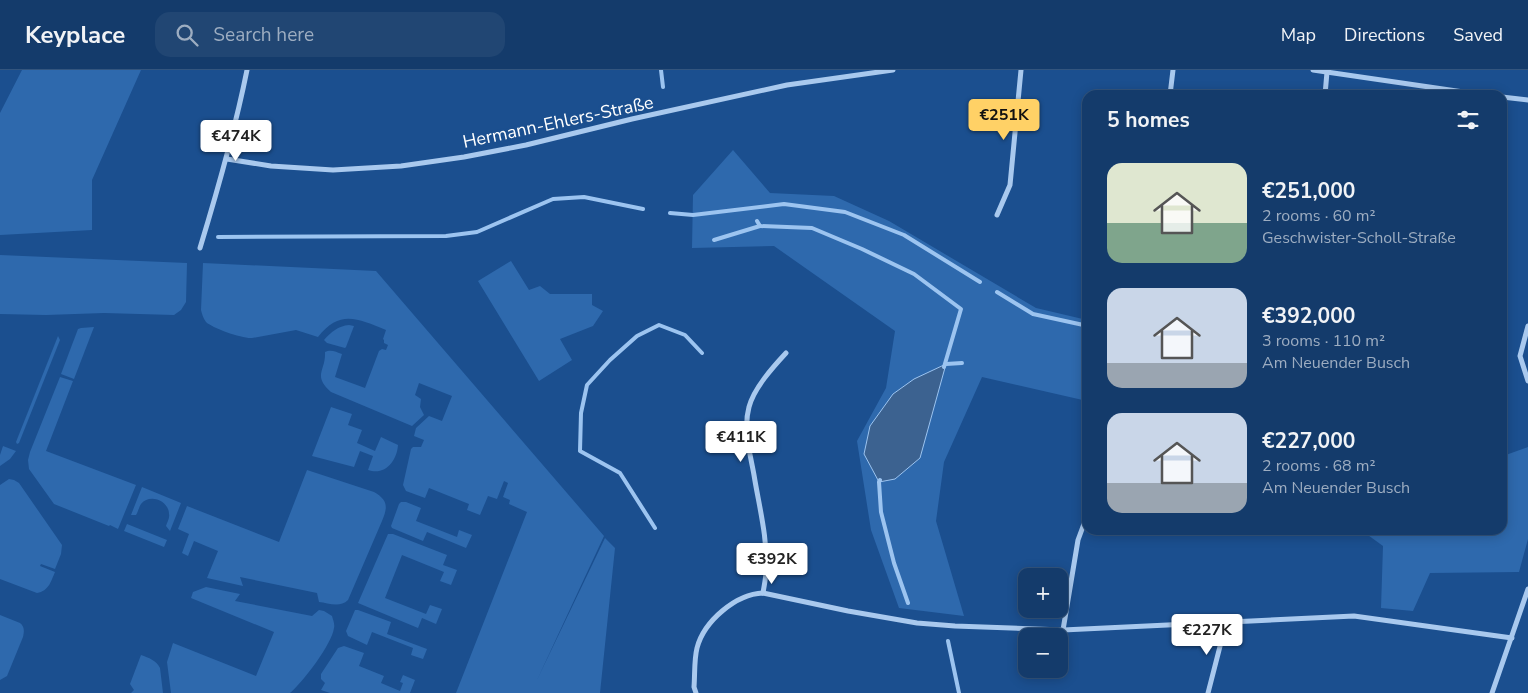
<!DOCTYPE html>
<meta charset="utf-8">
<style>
:root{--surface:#143b6b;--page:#214673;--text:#f1f3f6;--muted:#9dadc1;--line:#33557e;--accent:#ffd166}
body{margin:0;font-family:"Nunito Sans",sans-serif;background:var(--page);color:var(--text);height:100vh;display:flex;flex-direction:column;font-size:19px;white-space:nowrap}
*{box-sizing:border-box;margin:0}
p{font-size:16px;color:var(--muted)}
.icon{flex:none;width:28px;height:28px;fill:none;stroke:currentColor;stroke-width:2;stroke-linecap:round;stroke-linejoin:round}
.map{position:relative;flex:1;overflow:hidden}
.drawer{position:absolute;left:1082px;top:20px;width:425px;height:445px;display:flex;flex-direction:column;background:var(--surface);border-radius:15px;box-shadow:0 2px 12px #0003,0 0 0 1px var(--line)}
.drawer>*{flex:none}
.buttons{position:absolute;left:1018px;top:498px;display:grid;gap:10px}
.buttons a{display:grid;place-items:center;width:50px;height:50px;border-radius:10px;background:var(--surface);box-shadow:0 2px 12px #0003,0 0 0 1px var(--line);font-size:25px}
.price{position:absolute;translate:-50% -42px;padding:0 11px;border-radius:5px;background:#fff;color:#222;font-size:16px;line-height:32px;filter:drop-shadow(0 1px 2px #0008)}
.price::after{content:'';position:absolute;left:50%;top:30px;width:15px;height:11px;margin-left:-8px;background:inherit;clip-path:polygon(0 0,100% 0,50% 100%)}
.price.active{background:var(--accent);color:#111}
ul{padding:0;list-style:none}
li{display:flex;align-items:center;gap:15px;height:125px;padding:0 25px}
li span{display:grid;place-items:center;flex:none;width:140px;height:100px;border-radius:15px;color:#555}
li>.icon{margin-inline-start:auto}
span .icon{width:60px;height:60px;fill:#fffc;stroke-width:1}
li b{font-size:21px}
h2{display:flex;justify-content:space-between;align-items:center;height:60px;padding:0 25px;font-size:21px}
header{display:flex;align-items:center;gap:30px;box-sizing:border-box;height:70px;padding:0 25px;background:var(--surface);border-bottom:1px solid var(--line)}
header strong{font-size:24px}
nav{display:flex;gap:28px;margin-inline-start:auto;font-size:18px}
.search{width:350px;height:45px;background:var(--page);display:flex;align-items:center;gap:12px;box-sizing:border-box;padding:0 18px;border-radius:15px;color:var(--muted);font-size:19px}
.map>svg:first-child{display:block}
</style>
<header>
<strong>Keyplace</strong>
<div class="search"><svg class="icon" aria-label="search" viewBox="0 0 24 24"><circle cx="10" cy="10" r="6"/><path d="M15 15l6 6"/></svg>Search here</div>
<nav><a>Map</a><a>Directions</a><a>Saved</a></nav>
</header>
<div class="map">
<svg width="1528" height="623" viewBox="0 0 1528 623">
<rect width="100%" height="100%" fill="#1b4f8f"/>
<g fill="#2e69ad">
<polygon points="22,0 141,0 92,110 92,160 0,165 0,43"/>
<polygon points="733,80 770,123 834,126 889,151 1036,238 1087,250 1087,331 982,307 944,392 936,451 964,546 899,538 871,460 857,371 886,318 895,261 774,176 692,178 693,125"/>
<polygon points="0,185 187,193 186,232 181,240 174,245 104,243 46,245 0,244"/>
<polygon points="511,191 529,220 540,216 550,224 592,224 592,235 603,241 593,256 560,269 572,290 539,311 478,211"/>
<path d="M203,193L376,201L604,466L537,610L605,468L615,478L600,623H456L527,442L509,434L510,430L503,427L508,413L504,411L497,429L488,426L480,445L467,440L469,434L429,418L425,428L406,421L403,415L411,379L413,377H421L424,370L414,366L416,358L429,346L442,351L452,326L419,313L415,325L421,329L420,337L424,345L412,356L331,322C312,305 326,301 325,282C331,279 336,282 342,284L335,307L365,318L379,281L382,279L386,280L388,275L384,273V270L383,269L386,260C358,249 340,239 318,267L296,260L252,268C243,269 212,258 206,252C203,248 202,244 201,240Z"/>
<path d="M349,255L354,256L346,277L345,278L327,273L324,270C331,262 338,256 349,255Z"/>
<polygon points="94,257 74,309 61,304 78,259 81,258"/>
<polygon points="58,266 60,270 19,373 17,374 16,372"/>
<polygon points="60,307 73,311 46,381 136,415 118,459 110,455 109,456 54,434 29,399 28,390 30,382"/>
<path d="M331,337L352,344L348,355L362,360L357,373L375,381L381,367L398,375C397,391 385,406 368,400L373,386L360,381L354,397L312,386Z"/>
<polygon points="3,376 16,381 10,389 0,396 0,385"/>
<polygon points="1528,377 1528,469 1519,502 1430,503 1413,541 1381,538 1383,476 1361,460 1502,460 1503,386"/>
<path d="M307,400L374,422C388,430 388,437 382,451L348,530C340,538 328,533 319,532L317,523L240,507L243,516L207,508L218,481L194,471L188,486L182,483L189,464L178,459L187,436L279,472Z"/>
<path d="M9,409L14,410L19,413L62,475L61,484L55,499L41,494L40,496L55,502C51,511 49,521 37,523L0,509V415Z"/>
<path d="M142,417L181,433L170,461L166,456C167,452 170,448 169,444C169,431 150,423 141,434C139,437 138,442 136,445H131Z"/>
<polygon points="401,432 406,432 421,438 416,451 457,467 459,460 472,465 466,478 427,462 423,471 392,458 391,456 399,434"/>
<polygon points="127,454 167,470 164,477 124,461"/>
<polygon points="388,464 393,464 447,485 443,495 457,500 451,515 440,511 444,502 402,485 385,528 426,544 430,535 442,539 436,554 422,548 418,558 358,533"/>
<path d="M206,517L240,524L235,531L312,546L319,540L324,541L332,546C333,550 335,554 334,558C332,574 303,612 290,623H171L167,592L173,573L256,606L274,562L191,528L193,522Z"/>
<polygon points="355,540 358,540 391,552 387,564 427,579 423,589 411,585 413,578 372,562 367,575 348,566 346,561"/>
<path d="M0,545L20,553C25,557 24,562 23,567L7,606L0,610Z"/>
<polygon points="344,576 364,583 359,596 384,606 381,613 400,621 403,613 400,612 403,605 415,610 410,623 330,623 321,620 325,613 321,609 321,604 338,578"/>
<path d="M141,585C149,588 156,590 160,598L163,623H131L134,620L130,614Z"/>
</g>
<polygon fill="#3c6290" stroke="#9cc4f0" points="946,294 920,388 895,409 879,412 864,384 870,356 893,324 914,309"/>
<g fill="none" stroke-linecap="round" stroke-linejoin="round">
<g stroke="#9cc4f0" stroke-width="4">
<polyline points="661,0 663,17"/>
<polyline points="670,143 693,145 784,134 845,142 904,165 980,212"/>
<polyline points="757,151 760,156 812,158 862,179 914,204 961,239 944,297"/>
<polyline points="218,167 446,166 477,162 553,129 584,127 643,139"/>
<polyline points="714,170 760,156"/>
<polyline points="997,222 1033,244 1088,256"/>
<polyline points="946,294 962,293"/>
<polyline points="880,410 879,412 881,442 894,493 908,533"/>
<polyline points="655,458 620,403 580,381 581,343 587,315 610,290 637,266 659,255 685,265 702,283"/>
<polyline points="948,571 959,623"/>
</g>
<g stroke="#a9c9ee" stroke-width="5">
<polyline points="1313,0 1484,25"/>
<polyline points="1170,25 1173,0"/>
<polyline points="1325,25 1327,2"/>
<polyline points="1502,27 1528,30"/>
<polyline points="227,89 271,96 333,100 401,96 464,87 526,75 632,49 787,15 893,0"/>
<polyline points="997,145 1010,115 1021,0"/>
<path d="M200,178C218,119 235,60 247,0"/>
<polyline points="1528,256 1520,286 1528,311"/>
<path d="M763,523C764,516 766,508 766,501C768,469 759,436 754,405C750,383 743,359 749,337C754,318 773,297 786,283"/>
<polyline points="1063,560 1078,470 1088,443"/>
<path d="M696,623L694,617C695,604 694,590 697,578C704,551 736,524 763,523L848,541L917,553L955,556L1063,560L1354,546L1512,568"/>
<polyline points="1208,623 1226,553"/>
<polyline points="1492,623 1528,519"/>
</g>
</g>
<g text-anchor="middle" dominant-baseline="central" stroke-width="5" stroke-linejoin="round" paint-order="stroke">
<g font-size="18" fill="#fff" stroke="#1b4f8f">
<text transform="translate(558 52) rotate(-12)">Hermann-Ehlers-Straße</text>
</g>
</g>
</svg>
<div class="buttons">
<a>+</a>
<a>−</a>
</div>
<b class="price active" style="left:1004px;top:71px">€251K</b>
<b class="price" style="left:236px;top:92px">€474K</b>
<b class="price" style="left:741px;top:393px">€411K</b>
<b class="price" style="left:772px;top:515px">€392K</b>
<b class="price" style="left:1207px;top:586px">€227K</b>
<section class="drawer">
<h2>5 homes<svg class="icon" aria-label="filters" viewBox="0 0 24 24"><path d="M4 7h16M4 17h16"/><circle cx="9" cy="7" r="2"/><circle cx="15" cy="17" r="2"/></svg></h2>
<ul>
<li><span style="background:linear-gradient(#dfe7d0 60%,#7fa58c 0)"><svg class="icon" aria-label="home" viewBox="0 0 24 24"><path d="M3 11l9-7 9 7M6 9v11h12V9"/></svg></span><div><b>€251,000</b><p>2 rooms · 60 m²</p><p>Geschwister-Scholl-Straße</p></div></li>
<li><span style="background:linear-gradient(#c9d6e8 75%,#9aa5b1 0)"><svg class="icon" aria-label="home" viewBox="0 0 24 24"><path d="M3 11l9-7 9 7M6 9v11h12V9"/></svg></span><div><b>€392,000</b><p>3 rooms · 110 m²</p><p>Am Neuender Busch</p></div></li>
<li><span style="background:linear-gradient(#c9d6e8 70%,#9aa5b1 0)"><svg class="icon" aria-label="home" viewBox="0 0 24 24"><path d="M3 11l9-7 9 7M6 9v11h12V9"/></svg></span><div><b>€227,000</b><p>2 rooms · 68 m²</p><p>Am Neuender Busch</p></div></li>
</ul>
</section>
</div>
